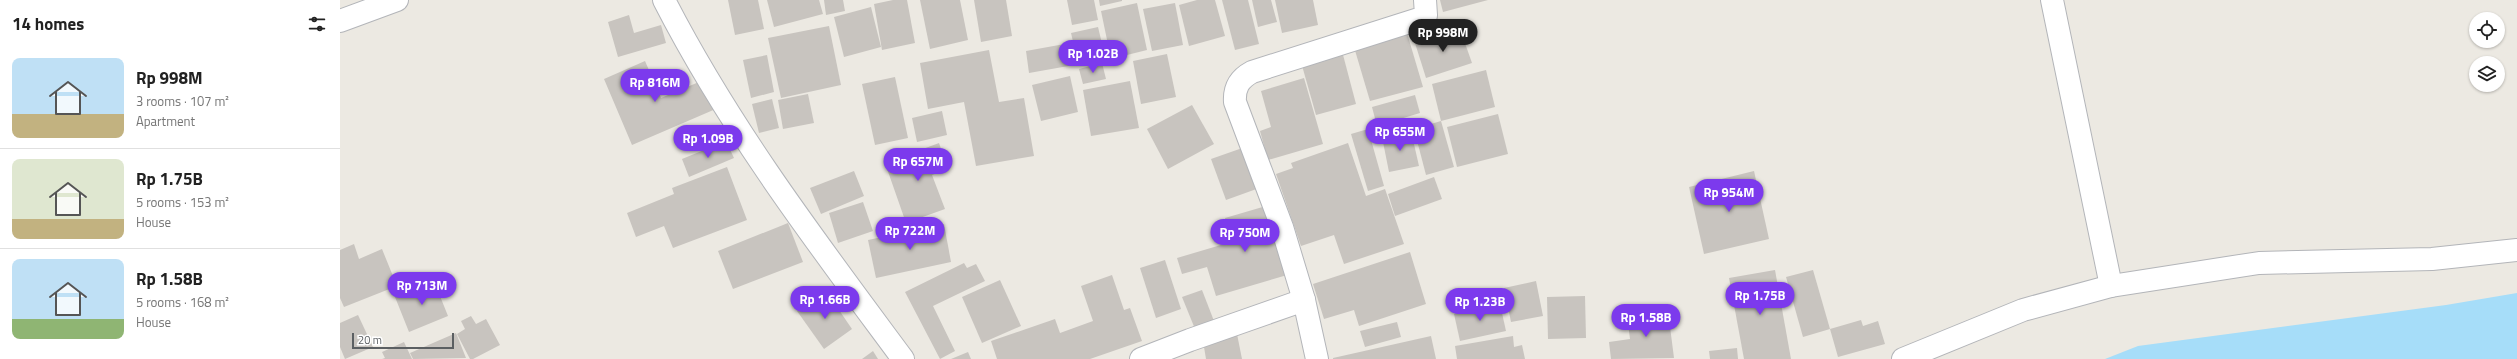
<!DOCTYPE html>
<meta charset="utf-8">
<style>
:root{--surface:#fff;--page:#f2f2f2;--text:#222;--muted:#767676;--line:#e0e0e0;--accent:#7c3aed}
body{margin:0;font-family:"Titillium Web",sans-serif;background:var(--page);color:var(--text);height:100vh;display:flex;flex-direction:column;font-size:15px;white-space:nowrap}
*{box-sizing:border-box;margin:0}
p{font-size:13px;color:var(--muted)}
.icon{flex:none;width:22px;height:22px;fill:none;stroke:currentColor;stroke-width:2;stroke-linecap:round;stroke-linejoin:round}
.map{position:relative;flex:1;overflow:hidden}
.drawer{display:flex;flex-direction:column;background:var(--surface);width:340px}
.drawer>*{flex:none}
.fabs{position:absolute;left:2129px;top:12px;display:grid;gap:8px}
.fabs a{display:grid;place-items:center;width:36px;height:36px;border-radius:50%;background:var(--surface);box-shadow:0 1px 3px #0004;font-size:20px}
.scale{position:absolute;left:12px;bottom:10px;width:102px;box-sizing:border-box;padding-left:4px;border:2px solid #5b5f62;border-top:0;font-size:11px;line-height:14px;white-space:nowrap;color:#5b5f62;-webkit-text-stroke:3px #fff;paint-order:stroke}
.price{position:absolute;translate:-50% -34px;padding:0 9px;border-radius:14px;background:var(--accent);color:#fff;font-size:13px;line-height:26px;filter:drop-shadow(0 1px 2px #0008)}
.price::after{content:'';position:absolute;left:50%;top:24px;width:12px;height:9px;margin-left:-6px;background:inherit;clip-path:polygon(0 0,100% 0,50% 100%)}
.price.current{background:#222;color:#fff}
ul{padding:0;list-style:none}
li{display:flex;align-items:center;gap:12px;height:100px;padding:0 12px}
li+li{border-top:1px solid var(--line)}
li span{display:grid;place-items:center;flex:none;width:112px;height:80px;border-radius:8px;color:#555}
li>.icon{margin-inline-start:auto}
span .icon{width:48px;height:48px;fill:#fffc;stroke-width:1}
li b{font-size:17px}
h2{display:flex;justify-content:space-between;align-items:center;height:48px;padding:0 12px;font-size:17px}
main{display:flex;flex:1;min-height:0}
.map>svg:first-child{display:block}
</style>
<main>
<section class="drawer">
<h2>14 homes<svg class="icon" aria-label="filters" viewBox="0 0 24 24"><path d="M4 7h16M4 17h16"/><circle cx="9" cy="7" r="2"/><circle cx="15" cy="17" r="2"/></svg></h2>
<ul>
<li><span style="background:linear-gradient(#bfe0f5 70%,#c2b280 0)"><svg class="icon" aria-label="home" viewBox="0 0 24 24"><path d="M3 11l9-7 9 7M6 9v11h12V9"/></svg></span><div><b>Rp 998M</b><p>3 rooms · 107 m²</p><p>Apartment</p></div></li>
<li><span style="background:linear-gradient(#dfe7d0 75%,#c2b280 0)"><svg class="icon" aria-label="home" viewBox="0 0 24 24"><path d="M3 11l9-7 9 7M6 9v11h12V9"/></svg></span><div><b>Rp 1.75B</b><p>5 rooms · 153 m²</p><p>House</p></div></li>
<li><span style="background:linear-gradient(#bfe0f5 75%,#8fb573 0)"><svg class="icon" aria-label="home" viewBox="0 0 24 24"><path d="M3 11l9-7 9 7M6 9v11h12V9"/></svg></span><div><b>Rp 1.58B</b><p>5 rooms · 168 m²</p><p>House</p></div></li>
</ul>
</section>
<div class="map">
<svg width="2177" height="359" viewBox="0 0 2177 359">
<rect width="100%" height="100%" fill="#ece9e2"/>
<polygon fill="#a6ddf9" points="2177,293 2177,359 1765,359 1798,346 2106,305"/>
<g fill="#c8c4bf">
<polygon points="388,0 418,0 424,29 395,35"/>
<polygon points="427,0 479,0 483,14 434,27"/>
<polygon points="484,0 503,0 505,11 486,15"/>
<polygon points="553,0 567,0 575,43 542,50 534,4"/>
<polygon points="580,0 620,0 628,40 590,49"/>
<polygon points="634,0 666,0 672,36 641,42"/>
<polygon points="727,0 754,0 758,20 732,25"/>
<polygon points="759,0 782,0 782,1 760,6"/>
<polygon points="857,0 875,0 885,36 849,46 839,5"/>
<polygon points="882,0 908,0 919,44 895,50"/>
<polygon points="912,0 931,0 937,22 918,27"/>
<polygon points="935,0 973,0 978,25 942,33"/>
<polygon points="1100,0 1148,0 1103,12"/>
<polygon points="797,3 807,50 771,59 761,11"/>
<polygon points="835,3 843,45 812,51 803,9"/>
<polygon points="531,7 541,47 504,57 494,17"/>
<polygon points="289,15 294,33 321,25 326,43 278,57 268,22"/>
<polygon points="489,26 501,85 441,98 428,38"/>
<polygon points="758,27 765,56 738,63 731,33"/>
<polygon points="1120,29 1132,63 1086,78 1075,43"/>
<polygon points="1067,33 1083,87 1030,101 1014,47"/>
<polygon points="730,43 734,65 689,73 686,51"/>
<polygon points="649,50 659,102 684,98 694,156 636,166 624,102 588,109 580,63"/>
<polygon points="1002,51 1016,104 976,115 961,62"/>
<polygon points="827,54 836,97 801,104 793,61"/>
<polygon points="427,55 434,92 411,98 403,60"/>
<polygon points="305,61 321,98 366,79 378,108 292,145 264,79"/>
<polygon points="762,63 766,79 743,84 739,69"/>
<polygon points="1146,70 1155,107 1101,121 1092,84"/>
<polygon points="730,76 738,112 701,121 692,85"/>
<polygon points="555,77 568,138 535,145 522,84"/>
<polygon points="964,78 983,144 928,160 920,131 931,127 921,91"/>
<polygon points="790,81 799,128 751,136 743,90"/>
<polygon points="468,94 474,123 443,129 438,100"/>
<polygon points="1075,95 1080,113 1037,126 1032,107"/>
<polygon points="432,99 439,128 419,133 412,104"/>
<polygon points="852,105 874,144 828,169 807,129"/>
<polygon points="602,111 607,135 577,142 572,118"/>
<polygon points="1158,114 1168,154 1117,167 1107,127"/>
<polygon points="1101,121 1114,167 1086,175 1074,129"/>
<polygon points="1028,129 1044,186 1028,191 1011,134"/>
<polygon points="1071,131 1079,166 1049,172 1042,137"/>
<polygon points="386,141 394,158 349,177 342,159"/>
<polygon points="599,143 608,169 592,175 605,209 566,223 545,163"/>
<polygon points="1008,143 1026,196 1045,189 1064,244 1004,264 994,235 961,246 936,174 953,168 951,163"/>
<polygon points="908,146 922,187 886,200 871,159"/>
<polygon points="387,167 407,220 333,248 324,226 296,237 287,213 334,194 332,188"/>
<polygon points="514,171 524,196 481,214 470,188"/>
<polygon points="1414,171 1429,239 1364,254 1349,187"/>
<polygon points="1094,177 1102,199 1055,216 1048,194"/>
<polygon points="523,202 533,231 498,243 489,213"/>
<polygon points="933,204 954,273 876,296 867,267 842,274 837,258 891,242 885,218"/>
<polygon points="448,223 463,262 393,289 378,251"/>
<polygon points="604,224 611,262 536,278 528,240"/>
<polygon points="14,244 19,259 42,249 57,286 4,307 0,298 0,250"/>
<polygon points="1070,252 1086,304 1019,326 1014,310 984,319 973,284"/>
<polygon points="825,260 841,309 816,318 800,268"/>
<polygon points="624,263 627,268 636,264 645,281 593,306 615,351 600,359 565,292"/>
<polygon points="1435,270 1451,359 1404,359 1389,278"/>
<polygon points="1473,270 1490,329 1463,337 1446,277"/>
<polygon points="772,275 784,310 790,308 802,341 750,359 657,359 651,341 715,319 720,333 753,321 741,286"/>
<polygon points="660,280 681,326 642,343 622,297"/>
<polygon points="94,281 108,316 69,332 55,297"/>
<polygon points="1196,281 1203,316 1171,322 1164,288"/>
<polygon points="862,290 874,321 855,329 842,297"/>
<polygon points="486,291 512,329 484,349 457,311"/>
<polygon points="1245,296 1246,338 1208,339 1207,297"/>
<polygon points="1160,304 1166,331 1120,341 1114,314"/>
<polygon points="1328,311 1334,358 1271,359 1269,342 1290,339 1287,316"/>
<polygon points="18,315 33,347 5,359 0,347 0,323"/>
<polygon points="131,316 136,324 146,319 160,345 133,359 130,359 117,334 125,329 121,321"/>
<polygon points="1521,320 1523,326 1538,321 1545,344 1498,357 1490,329"/>
<polygon points="1057,322 1061,337 1025,347 1020,331"/>
<polygon points="116,333 126,358 73,359 70,353"/>
<polygon points="897,334 902,359 866,359 863,341"/>
<polygon points="1091,336 1096,359 993,359 993,358"/>
<polygon points="1173,336 1174,347 1182,345 1185,359 1117,359 1115,346"/>
<polygon points="64,342 72,359 42,359 45,358 42,352"/>
<polygon points="1397,348 1398,359 1370,359 1369,351"/>
<polygon points="533,351 538,359 522,359"/>
<polygon points="628,352 631,359 611,359"/>
</g>
<g fill="none" stroke-linecap="round" stroke-linejoin="round">
<g stroke="#b3b5b9" stroke-width="24">
<g id="minor">
<path d="M324,0C390,129 477,243 563,359"/>
<polyline points="1712,0 1771,286"/>
<polyline points="0,21 57,0"/>
<polyline points="801,359 850,340 964,300"/>
<path d="M977,359L964,300L942,227L895,102C894,88 899,79 912,72L1082,18L1086,15L1085,0"/>
<polyline points="1563,359 1683,310 1771,286 1919,263 2092,259 2177,250"/>
</g>
</g>
<use href="#minor" stroke="#fff" stroke-width="22"/>
</g>
</svg>
<div class="fabs">
<a><svg class="icon" aria-label="locate" viewBox="0 0 24 24"><circle cx="12" cy="12" r="6"/><path d="M12 2v4M12 18v4M2 12h4M18 12h4"/></svg></a>
<a><svg class="icon" aria-label="layers" viewBox="0 0 24 24"><path d="M12 4l9 5-9 5-9-5zM3 14l9 5 9-5"/></svg></a>
</div>
<div class="scale">20 m</div>
<b class="price current" style="left:1103px;top:53px">Rp 998M</b>
<b class="price" style="left:753px;top:74px">Rp 1.02B</b>
<b class="price" style="left:315px;top:103px">Rp 816M</b>
<b class="price" style="left:1060px;top:152px">Rp 655M</b>
<b class="price" style="left:368px;top:159px">Rp 1.09B</b>
<b class="price" style="left:578px;top:182px">Rp 657M</b>
<b class="price" style="left:1389px;top:213px">Rp 954M</b>
<b class="price" style="left:570px;top:251px">Rp 722M</b>
<b class="price" style="left:905px;top:253px">Rp 750M</b>
<b class="price" style="left:82px;top:306px">Rp 713M</b>
<b class="price" style="left:1420px;top:316px">Rp 1.75B</b>
<b class="price" style="left:485px;top:320px">Rp 1.66B</b>
<b class="price" style="left:1140px;top:322px">Rp 1.23B</b>
<b class="price" style="left:1306px;top:338px">Rp 1.58B</b>
</div>
</main>
